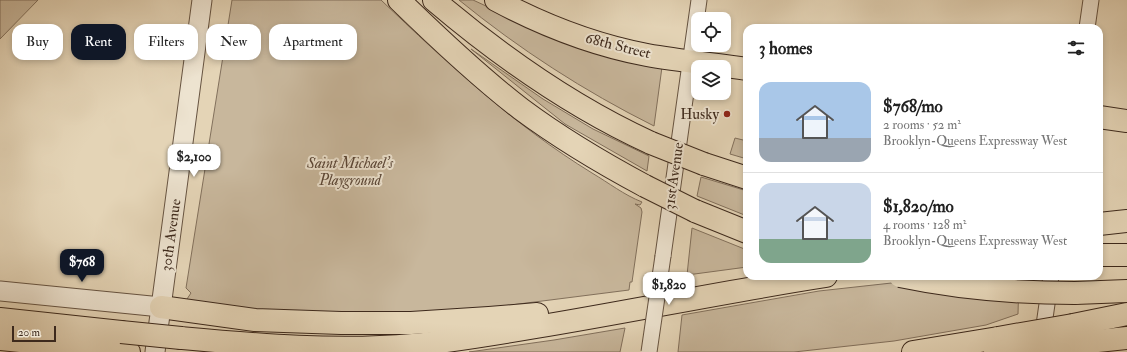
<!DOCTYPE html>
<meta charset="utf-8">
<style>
:root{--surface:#fff;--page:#f2f2f2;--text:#222;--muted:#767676;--line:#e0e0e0;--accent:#111827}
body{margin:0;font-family:"IM FELL Double Pica",serif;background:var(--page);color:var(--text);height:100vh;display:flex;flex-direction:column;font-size:15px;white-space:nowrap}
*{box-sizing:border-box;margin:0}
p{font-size:13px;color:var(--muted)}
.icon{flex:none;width:22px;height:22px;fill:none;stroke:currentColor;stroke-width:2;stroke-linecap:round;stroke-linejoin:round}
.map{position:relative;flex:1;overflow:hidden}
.panel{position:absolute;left:743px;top:24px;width:360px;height:256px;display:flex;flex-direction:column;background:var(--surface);border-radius:12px;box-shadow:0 2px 6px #0003}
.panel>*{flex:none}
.hud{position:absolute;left:12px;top:24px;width:380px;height:36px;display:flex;gap:8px}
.tools{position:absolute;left:691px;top:12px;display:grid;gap:8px}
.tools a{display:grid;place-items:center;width:40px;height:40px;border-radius:8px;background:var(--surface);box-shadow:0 2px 6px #0003;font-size:20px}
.scale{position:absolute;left:12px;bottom:10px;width:44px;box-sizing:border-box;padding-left:4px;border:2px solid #3d291c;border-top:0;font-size:11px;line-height:14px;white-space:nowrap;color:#3d291c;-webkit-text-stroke:3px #ede3d0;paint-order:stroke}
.price{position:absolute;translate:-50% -34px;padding:0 9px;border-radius:8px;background:#fff;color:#222;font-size:13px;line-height:26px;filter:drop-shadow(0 1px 2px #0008)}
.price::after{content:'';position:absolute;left:50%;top:24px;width:12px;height:9px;margin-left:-6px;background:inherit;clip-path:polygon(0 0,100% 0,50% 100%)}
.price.current{background:var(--accent);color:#fff}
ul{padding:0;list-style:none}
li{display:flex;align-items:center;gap:12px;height:100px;padding:0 16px}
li+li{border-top:1px solid var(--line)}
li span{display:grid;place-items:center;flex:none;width:112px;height:80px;border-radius:12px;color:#555}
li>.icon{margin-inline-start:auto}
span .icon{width:48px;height:48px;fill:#fffc;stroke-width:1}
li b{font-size:17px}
h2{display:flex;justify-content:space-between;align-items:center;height:48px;padding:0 16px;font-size:17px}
.chip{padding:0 14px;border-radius:12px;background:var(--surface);box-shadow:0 2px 6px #0003;font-size:14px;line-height:36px}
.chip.current{background:var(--accent);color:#fff}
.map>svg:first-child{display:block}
</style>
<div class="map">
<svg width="1127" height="352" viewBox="0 0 1127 352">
<rect width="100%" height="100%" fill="#e4d4b6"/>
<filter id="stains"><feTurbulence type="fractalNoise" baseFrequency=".005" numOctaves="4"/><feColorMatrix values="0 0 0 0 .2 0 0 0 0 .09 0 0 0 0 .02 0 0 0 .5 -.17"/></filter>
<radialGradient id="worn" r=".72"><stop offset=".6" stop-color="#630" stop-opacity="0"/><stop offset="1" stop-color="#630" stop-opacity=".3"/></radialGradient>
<g fill="#c8b79c" stroke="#82705c">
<polygon points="0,0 38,0 0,39"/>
<path d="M232,0H381C447,63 514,125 592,173C609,183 624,195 642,202L640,205L635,204L641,208L642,212L632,282H630L629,290L495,307L423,314H264L185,302L191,293L186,288Z"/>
<path d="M459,0H473L499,12L662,67L654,126C584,91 519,49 459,0Z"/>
<polygon points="471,49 543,99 593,129 649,156 647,171 565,124"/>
<polygon points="735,138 747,141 747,159 730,154"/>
<polygon points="701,177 747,191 747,216 697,196"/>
<polygon points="692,228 747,250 747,267 687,275"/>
<polygon points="955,276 1019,276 1018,314 986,325 894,341 794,352 678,352 682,315 819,291"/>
<polygon points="625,328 620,352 469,352 554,340"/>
</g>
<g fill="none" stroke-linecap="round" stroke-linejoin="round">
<g stroke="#675442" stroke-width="17">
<g id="minor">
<polyline points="1087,28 1091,0"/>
<polyline points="663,256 699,0"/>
<polyline points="1042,339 1051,276"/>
</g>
</g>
<g stroke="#675442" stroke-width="21">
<g id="tertiary">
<polyline points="0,291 161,307"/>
<polyline points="155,352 202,0"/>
</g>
</g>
<g stroke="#3d291c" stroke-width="24">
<g id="primary">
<path d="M496,0C543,25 594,45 647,55C680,61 714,64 747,69"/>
<polyline points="1099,117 1127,121"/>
</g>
</g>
<g stroke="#3d291c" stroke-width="24">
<g id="motorway">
<path d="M399,0C438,38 478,76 521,109C560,138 602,163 645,186"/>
<path d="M434,0C500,56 572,107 651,143"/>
<polyline points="704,164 747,178"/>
<polyline points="695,211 747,232"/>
<polyline points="1099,224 1127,221"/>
<polyline points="1099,255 1127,255"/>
<polyline points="1075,293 1127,291"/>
<polyline points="161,307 255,320 341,323 411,323 489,318 537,314"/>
<polyline points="0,319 121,332"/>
<polyline points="1073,325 1127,314"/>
<path d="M181,338C259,345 336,352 413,345C454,341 495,334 536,327C633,311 729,291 826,276"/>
<polyline points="0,339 129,352"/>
<polyline points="1069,344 1127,338"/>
<polyline points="913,352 998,338"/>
</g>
</g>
<use href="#minor" stroke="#ede3d0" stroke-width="15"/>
<use href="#tertiary" stroke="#ede3d0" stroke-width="19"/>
<use href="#primary" stroke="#e4d4b6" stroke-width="22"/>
<use href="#motorway" stroke="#e4d4b6" stroke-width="22"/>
<g stroke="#675442" stroke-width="17" stroke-linecap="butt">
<polyline id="minor-bridge" points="649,352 663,256"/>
</g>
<g stroke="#3d291c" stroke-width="24" stroke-linecap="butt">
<g id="motorway-bridge">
<polyline points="651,143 704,164"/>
<polyline points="645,186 695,211"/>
<path d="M900,276C957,288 1016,293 1075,293"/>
<polyline points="121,332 181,338"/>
<polyline points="998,338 1073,325"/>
<polyline points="995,352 1069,344"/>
</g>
</g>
<use href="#minor-bridge" stroke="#ede3d0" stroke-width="15"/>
<use href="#motorway-bridge" stroke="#e4d4b6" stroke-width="22"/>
</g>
<circle fill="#8f2418" stroke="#ede3d0" stroke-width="1.5" cx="727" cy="114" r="4"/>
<g text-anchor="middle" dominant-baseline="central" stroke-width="4" stroke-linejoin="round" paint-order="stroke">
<g font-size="15" fill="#3d291c" stroke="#ede3d0">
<text transform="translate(618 46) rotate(14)">68th Street</text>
<text transform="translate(674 176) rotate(-82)">31st Avenue</text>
<text transform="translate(171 235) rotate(-82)">30th Avenue</text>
</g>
<g font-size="15" fill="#3d291c" stroke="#ede3d0" text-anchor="end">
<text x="719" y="114">Husky</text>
</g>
<g font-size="15" font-style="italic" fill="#594536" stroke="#ede3d0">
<text x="350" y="163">Saint Michael's<tspan x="350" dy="17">Playground</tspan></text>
</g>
</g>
<rect width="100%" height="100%" filter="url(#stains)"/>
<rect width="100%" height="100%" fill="url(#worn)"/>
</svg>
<div class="tools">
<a><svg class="icon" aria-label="locate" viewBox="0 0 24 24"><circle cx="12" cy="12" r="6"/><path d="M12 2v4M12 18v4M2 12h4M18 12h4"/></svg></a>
<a><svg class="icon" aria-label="layers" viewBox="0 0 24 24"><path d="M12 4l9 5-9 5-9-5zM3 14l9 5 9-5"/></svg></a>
</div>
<div class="scale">20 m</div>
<b class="price" style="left:194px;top:178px">$2,100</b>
<b class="price current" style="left:82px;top:283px">$768</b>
<b class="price" style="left:669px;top:306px">$1,820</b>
<div class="hud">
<a class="chip">Buy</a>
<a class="chip current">Rent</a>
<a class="chip">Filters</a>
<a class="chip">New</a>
<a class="chip">Apartment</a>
</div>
<section class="panel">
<h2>3 homes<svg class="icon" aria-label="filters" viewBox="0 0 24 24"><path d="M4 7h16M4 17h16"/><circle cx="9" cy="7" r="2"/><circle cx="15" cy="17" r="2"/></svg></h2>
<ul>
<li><span style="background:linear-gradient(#a9c7e8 70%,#9aa5b1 0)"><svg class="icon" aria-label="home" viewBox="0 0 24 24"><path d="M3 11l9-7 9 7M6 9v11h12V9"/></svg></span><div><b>$768/mo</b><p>2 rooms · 52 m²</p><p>Brooklyn-Queens Expressway West</p></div></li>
<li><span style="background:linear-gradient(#c9d6e8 70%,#7fa58c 0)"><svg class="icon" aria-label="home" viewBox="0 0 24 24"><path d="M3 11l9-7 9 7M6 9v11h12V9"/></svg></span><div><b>$1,820/mo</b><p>4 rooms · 128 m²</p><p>Brooklyn-Queens Expressway West</p></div></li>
</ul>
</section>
</div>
